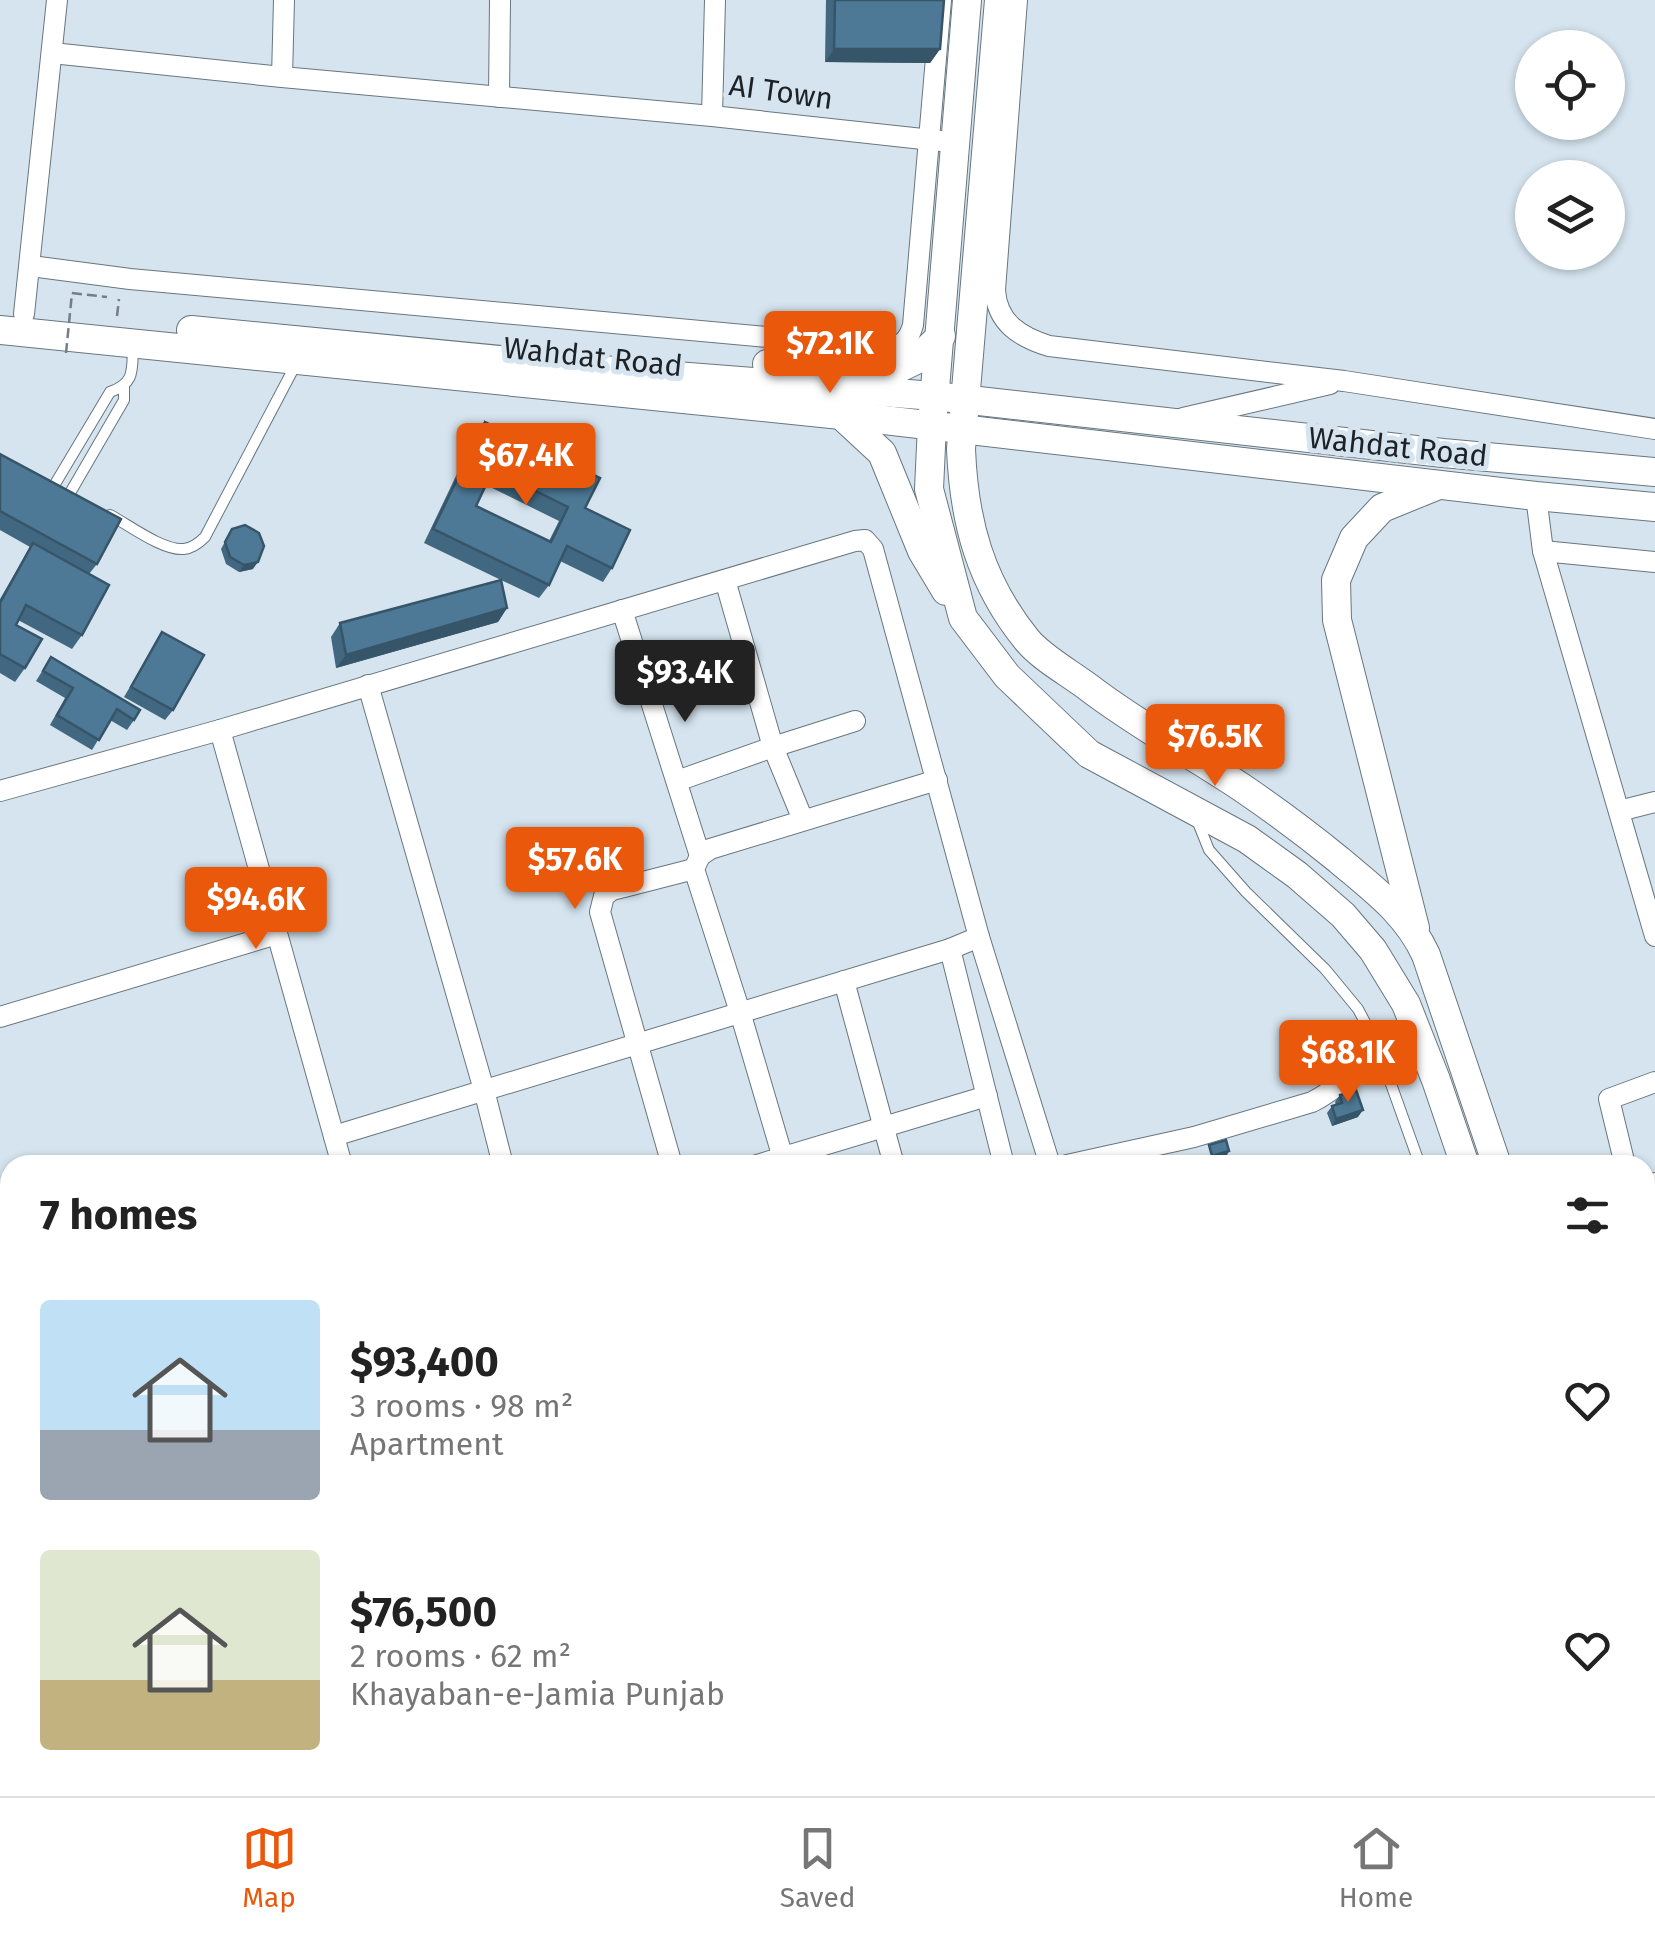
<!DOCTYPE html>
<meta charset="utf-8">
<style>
:root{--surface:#fff;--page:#f2f2f2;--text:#222;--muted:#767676;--line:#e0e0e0;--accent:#ea580c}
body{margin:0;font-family:"Fira Sans",sans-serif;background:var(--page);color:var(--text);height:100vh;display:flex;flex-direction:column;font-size:38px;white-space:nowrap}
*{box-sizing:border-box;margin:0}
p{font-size:32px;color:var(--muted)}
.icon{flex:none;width:55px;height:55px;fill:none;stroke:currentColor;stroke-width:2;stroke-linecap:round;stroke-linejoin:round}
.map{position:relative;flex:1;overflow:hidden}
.panel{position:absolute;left:0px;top:1155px;width:1655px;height:642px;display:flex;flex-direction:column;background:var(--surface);border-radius:30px 30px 0 0;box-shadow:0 2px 8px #0004}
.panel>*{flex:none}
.controls{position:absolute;left:1515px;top:30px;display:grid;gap:20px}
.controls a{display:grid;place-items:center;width:110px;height:110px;border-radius:50%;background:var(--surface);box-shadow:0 2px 8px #0004;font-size:50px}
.price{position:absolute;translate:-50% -85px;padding:0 22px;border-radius:10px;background:var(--accent);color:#fff;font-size:32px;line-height:65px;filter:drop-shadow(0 2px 5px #0008)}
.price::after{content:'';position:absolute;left:50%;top:60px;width:30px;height:22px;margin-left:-15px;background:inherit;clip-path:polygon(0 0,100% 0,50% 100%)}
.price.selected{background:#222;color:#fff}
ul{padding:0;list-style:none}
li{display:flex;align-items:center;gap:30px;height:250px;padding:0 40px}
li span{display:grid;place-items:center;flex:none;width:280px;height:200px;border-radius:10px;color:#555}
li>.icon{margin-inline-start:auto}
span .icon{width:120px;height:120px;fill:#fffc;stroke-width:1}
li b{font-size:42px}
h2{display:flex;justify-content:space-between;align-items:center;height:120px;padding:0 40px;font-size:42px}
.dock{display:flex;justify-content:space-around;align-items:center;height:140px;border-top:2px solid var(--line);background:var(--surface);font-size:28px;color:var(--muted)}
.dock a{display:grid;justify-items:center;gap:5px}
.dock .selected{color:var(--accent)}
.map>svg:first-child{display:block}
</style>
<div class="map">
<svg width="1655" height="1796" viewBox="0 0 1655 1796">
<rect width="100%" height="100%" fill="#d5e4ef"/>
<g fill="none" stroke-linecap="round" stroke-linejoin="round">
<g stroke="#68767f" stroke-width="12">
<g id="service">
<path d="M55,484L110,392C135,383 132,371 133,347"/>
<polyline points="70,493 124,400 124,387"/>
<path d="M110,515C129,525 163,551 184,549C193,548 199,543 205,537L296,364"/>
<polyline points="1197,820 1209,850 1246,892 1325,969 1358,1009 1377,1045 1420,1165"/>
<polyline points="1601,1788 1603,1796"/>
</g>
</g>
<g stroke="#68767f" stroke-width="22">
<g id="minor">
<path d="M1017,0L995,290C997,323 1020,337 1049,346L1344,381L1655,429"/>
<polyline points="52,53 282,77 712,116 941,141"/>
<polyline points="282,77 284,0"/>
<polyline points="499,97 500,0"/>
<polyline points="712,116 715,0"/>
<path d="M31,266L130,279L888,348C903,346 909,339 913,325L941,0"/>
<polyline points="24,314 57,0"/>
<polyline points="1183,418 1330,384"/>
<polyline points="1536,496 1543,551 1655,936"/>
<polyline points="1543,551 1655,562"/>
<polyline points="725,580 773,747 803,820"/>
<polyline points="622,610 700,856"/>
<polyline points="368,685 484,1090 503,1165"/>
<polyline points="220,730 342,1165"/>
<polyline points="677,781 773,747 855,721"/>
<polyline points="0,791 220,730 855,541 865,540 873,549 979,937 1050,1165"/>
<polyline points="1619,811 1655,802"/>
<polyline points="950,949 1004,1165"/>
<polyline points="844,981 894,1165"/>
<polyline points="0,1017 277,934"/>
<polyline points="334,1136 950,949 979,937"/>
<polyline points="672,1165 600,912 604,896 612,890 694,869"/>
<polyline points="757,1165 987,1096"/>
<polyline points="785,1165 740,1012 694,869 700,856 710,849 937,780"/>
<path d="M1067,1165L1194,1137L1312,1102C1340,1088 1357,1067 1377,1045"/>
<polyline points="1625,1165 1609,1099 1655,1082"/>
<polyline points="1645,1185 1655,1183"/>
<polyline points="1645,1214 1655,1212"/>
<polyline points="0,1262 10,1259"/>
<polyline points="0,1612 10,1610"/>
<polyline points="269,1788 272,1796"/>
<polyline points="680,1788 682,1796"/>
<polyline points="864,1788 867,1796"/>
<polyline points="1196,1788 1199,1796"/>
<polyline points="156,1796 184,1788"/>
</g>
</g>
<g stroke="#68767f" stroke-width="28">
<polyline id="tertiary" points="934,1796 964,1788"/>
</g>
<g stroke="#68767f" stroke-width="30">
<g id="secondary">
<polyline points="967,0 932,425 929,489 963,618 1007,676 1089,754 1247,839 1297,875 1343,915 1373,950 1406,1004 1436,1080 1465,1165"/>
<path d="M999,0L961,449C964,522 980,582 1027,640C1042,658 1068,672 1088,687C1136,724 1190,753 1241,787C1275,810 1307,834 1339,860C1373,889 1407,913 1426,955L1497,1165"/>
<polyline points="0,330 841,415 1536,496 1655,507"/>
<polyline points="191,330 624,372 934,396 1443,453 1655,472"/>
<polyline points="767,364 895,370 916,360 941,336"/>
<polyline points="841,415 882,453 922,551 946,591"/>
<polyline points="1415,928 1337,620 1336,580 1354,538 1382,508 1436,486"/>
<polyline points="1645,1681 1655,1717"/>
<polyline points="1645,1788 1647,1796"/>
</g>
</g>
<g stroke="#747e85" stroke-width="2.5" stroke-dasharray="10 5" stroke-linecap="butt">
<polyline points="72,293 107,297"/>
<polyline points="117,316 119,299"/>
</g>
<use href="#service" stroke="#fff" stroke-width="10"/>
<use href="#minor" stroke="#fff" stroke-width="20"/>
<use href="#tertiary" stroke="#fff" stroke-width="25"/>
<use href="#secondary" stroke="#fff" stroke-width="28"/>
<polyline stroke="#747e85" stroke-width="2.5" stroke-dasharray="10 5" stroke-linecap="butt" points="66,353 72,293"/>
</g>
<g fill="#426881" fill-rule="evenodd">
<polygon points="826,0 944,0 940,49 930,63 825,62"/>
<path d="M485,422L585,508L612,568L603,582L560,561L549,585L539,598L501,580L507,608L498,622L336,668L331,637L340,623L501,580L424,543L475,436ZM486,485L559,521L549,541L476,506Z"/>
<polygon points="0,454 97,564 89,574 82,635 72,649 18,620 16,625 25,668 15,682 0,673 0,599 30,547 0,530"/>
<polygon points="232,529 253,569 239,572 226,564 221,549"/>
<polygon points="162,632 173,710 165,720 124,697"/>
<polygon points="51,657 134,720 127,730 110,720 92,750 50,725 65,698 36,681"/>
<polygon points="1340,1095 1358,1117 1332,1126 1327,1113 1332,1106 1336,1105 1335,1102"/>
</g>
<g fill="#365569">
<polygon points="834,49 940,49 930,63 825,62"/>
<polygon points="258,562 253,569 239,572 244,565"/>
<polygon points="507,608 498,622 336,668 346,655"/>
<polygon points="1363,1110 1358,1117 1332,1126 1336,1119"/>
<polygon points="1229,1151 1227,1155 1210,1160 1212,1156"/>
</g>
<g fill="#4d7996" stroke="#365569" stroke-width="2.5" fill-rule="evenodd">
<polygon points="835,0 944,0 940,49 834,49"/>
<path d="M485,422L600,478L585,508L630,530L612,568L567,546L549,585L433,529ZM493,470L568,507L551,542L476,506Z"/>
<polygon points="0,454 121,519 97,564 0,511"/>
<polygon points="245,525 259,533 264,546 258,562 244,565 230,557 225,542 232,529"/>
<polygon points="33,543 109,585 82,635 26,605 16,625 42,639 25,668 0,654 0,603"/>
<polygon points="501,580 507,608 346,655 340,623"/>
<polygon points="162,632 204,655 173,710 131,687"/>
<polygon points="51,657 140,710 134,720 117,709 99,740 57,715 73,688 43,671"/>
<polygon points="1356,1090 1363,1110 1336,1119 1332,1106 1342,1103 1340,1095"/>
<polygon points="1226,1140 1229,1151 1212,1156 1209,1145"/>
</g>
<g text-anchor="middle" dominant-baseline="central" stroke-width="10" stroke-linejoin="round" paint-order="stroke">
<g font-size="30" fill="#1d2226" stroke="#d5e4ef">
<text transform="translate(781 92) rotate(8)">AI Town</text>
<text transform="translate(593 357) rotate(6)">Wahdat Road</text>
<text transform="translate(1398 447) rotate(6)">Wahdat Road</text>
</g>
</g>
</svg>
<div class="controls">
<a><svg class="icon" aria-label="locate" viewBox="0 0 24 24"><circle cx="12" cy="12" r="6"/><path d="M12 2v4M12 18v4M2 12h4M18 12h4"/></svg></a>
<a><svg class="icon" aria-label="layers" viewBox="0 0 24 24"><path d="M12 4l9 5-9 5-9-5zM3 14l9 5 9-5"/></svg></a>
</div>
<b class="price" style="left:830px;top:396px">$72.1K</b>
<b class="price" style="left:526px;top:508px">$67.4K</b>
<b class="price selected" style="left:685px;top:725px">$93.4K</b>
<b class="price" style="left:1215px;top:789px">$76.5K</b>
<b class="price" style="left:575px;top:912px">$57.6K</b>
<b class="price" style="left:256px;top:952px">$94.6K</b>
<b class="price" style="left:1348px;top:1105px">$68.1K</b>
<section class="panel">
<h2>7 homes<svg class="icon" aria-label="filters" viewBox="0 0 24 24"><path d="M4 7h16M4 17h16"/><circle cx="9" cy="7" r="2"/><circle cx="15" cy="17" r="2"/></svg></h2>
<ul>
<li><span style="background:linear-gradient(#bfe0f5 65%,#9aa5b1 0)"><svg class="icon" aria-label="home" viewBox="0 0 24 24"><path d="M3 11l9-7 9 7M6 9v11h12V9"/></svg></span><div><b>$93,400</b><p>3 rooms · 98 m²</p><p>Apartment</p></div><svg class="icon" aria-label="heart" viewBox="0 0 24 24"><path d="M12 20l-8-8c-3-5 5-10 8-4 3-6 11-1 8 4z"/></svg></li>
<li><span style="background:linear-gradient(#dfe7d0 65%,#c2b280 0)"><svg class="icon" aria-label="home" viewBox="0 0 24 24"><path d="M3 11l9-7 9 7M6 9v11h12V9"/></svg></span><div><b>$76,500</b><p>2 rooms · 62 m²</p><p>Khayaban-e-Jamia Punjab</p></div><svg class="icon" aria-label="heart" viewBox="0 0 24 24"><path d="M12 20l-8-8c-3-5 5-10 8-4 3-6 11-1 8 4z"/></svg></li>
</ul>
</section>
</div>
<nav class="dock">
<a class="selected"><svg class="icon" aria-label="map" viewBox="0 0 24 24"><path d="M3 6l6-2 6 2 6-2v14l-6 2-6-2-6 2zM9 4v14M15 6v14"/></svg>Map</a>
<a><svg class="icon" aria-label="saved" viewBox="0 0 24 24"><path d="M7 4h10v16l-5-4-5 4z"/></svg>Saved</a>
<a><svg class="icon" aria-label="home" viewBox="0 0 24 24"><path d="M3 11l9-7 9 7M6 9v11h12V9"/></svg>Home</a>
</nav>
